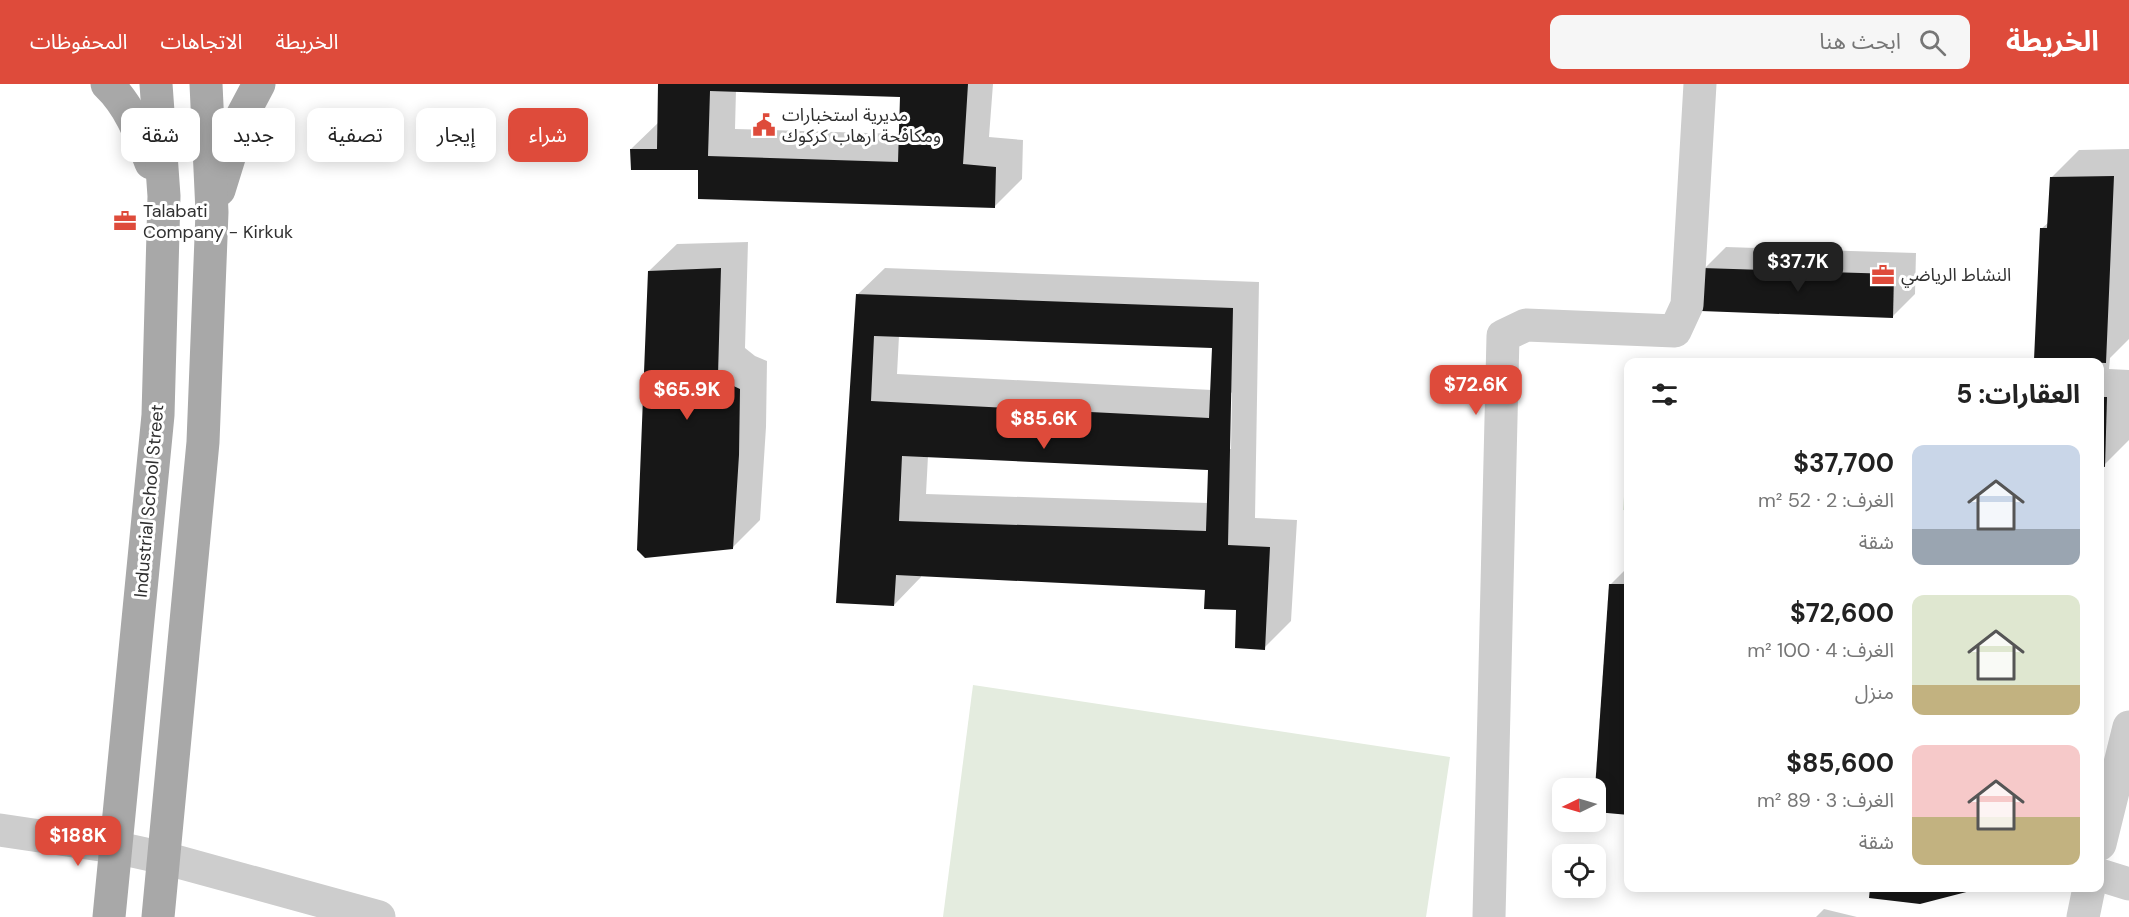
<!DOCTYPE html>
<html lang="ar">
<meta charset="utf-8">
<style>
:root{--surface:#fff;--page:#f6f6f6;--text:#222;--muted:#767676;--accent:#de4b3b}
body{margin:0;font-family:"DM Sans","Noto Sans Arabic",sans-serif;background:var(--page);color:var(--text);direction:rtl;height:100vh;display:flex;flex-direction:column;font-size:22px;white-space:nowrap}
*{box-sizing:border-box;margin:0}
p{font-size:20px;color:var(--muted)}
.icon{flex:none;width:33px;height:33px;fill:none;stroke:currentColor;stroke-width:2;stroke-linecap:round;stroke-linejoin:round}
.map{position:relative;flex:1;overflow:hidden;direction:ltr}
.sheet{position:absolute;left:1624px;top:274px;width:480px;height:534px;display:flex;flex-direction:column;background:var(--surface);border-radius:12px;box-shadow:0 3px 15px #0003;direction:rtl}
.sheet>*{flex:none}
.banner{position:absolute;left:18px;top:24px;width:570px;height:54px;direction:rtl;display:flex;gap:12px}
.needle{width:39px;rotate:265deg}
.buttons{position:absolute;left:1552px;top:694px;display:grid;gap:12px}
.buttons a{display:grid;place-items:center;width:54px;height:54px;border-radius:12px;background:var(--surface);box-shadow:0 3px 15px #0003;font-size:30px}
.price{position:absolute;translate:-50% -51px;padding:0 14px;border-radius:12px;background:var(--accent);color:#fff;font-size:20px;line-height:39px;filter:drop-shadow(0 2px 3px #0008)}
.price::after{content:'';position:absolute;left:50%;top:36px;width:18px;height:14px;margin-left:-9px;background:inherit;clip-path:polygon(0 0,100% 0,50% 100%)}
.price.current{background:#222;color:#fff}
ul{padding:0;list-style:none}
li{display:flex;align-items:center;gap:18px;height:150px;padding:0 24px}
li span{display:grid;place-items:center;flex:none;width:168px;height:120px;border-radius:12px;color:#555}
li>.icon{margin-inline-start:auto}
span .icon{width:72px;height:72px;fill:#fffc;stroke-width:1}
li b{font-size:26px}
h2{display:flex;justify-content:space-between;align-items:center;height:72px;padding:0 24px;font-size:26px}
.pill{padding:0 21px;border-radius:12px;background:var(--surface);box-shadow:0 3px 15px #0003;font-size:21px;line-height:54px}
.pill.current{background:var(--accent);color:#fff}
header{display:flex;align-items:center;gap:36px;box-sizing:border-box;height:84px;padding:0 30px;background:var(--accent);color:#fff}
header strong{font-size:28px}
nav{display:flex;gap:33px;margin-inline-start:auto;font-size:21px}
.search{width:420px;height:54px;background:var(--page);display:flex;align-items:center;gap:15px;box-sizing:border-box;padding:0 21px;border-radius:12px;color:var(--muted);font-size:22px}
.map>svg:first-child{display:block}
</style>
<header>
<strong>الخريطة</strong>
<div class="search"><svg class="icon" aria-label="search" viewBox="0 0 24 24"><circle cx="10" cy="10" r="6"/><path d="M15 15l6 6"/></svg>ابحث هنا</div>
<nav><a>الخريطة</a><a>الاتجاهات</a><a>المحفوظات</a></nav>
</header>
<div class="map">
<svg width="2129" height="833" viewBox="0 0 2129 833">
<rect width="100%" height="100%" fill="#fff"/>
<g fill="#e4ecdf">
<polygon points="1629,341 1629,427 1623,426"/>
<polygon points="973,601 1450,673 1426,833 943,833"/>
</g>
<g fill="#0003" fill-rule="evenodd">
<path d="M659,0H993L989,53L1023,56L1022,95L994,123L699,84L631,65L659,38ZM736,6L902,12L901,50L735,45Z"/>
<polygon points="2129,65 2129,255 2110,274 2109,285 2129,286 2129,356 2104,381 2100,381 2100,279 1954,279 1959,274 2036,276 2041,145 2049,138 2051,94 2079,66"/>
<polygon points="748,158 745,264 755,272 767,277 766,343 760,436 732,464 649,187 677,160"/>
<polygon points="1726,163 1916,169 1915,210 1893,232 1704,185"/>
<path d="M885,184L1259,198L1255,434L1297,436L1291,537L1264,564L1238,525L1206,504L921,491V493L894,521L857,211ZM899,252L1213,262L1212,306L897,290ZM1232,308L1231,365H1228L1229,312ZM928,372L1209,385L1208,419L926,410Z"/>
<polygon points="1629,482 1629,729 1610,501"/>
<polygon points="1824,825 1857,833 1816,833"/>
</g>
<g fill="#171717" fill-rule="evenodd">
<path d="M658,0H968L963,80L996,83L995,124L698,115V86H631L630,65H657ZM710,7L900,13L898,78L708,72Z"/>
<polygon points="2114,92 2106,279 2034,276 2040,144 2047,144 2050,93"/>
<polygon points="721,184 718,291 727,299 740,305 739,371 733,465 645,474 637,466 648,187"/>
<polygon points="1702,184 1894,190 1893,234 1701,227"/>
<path d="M856,210L1233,224L1228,461L1270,463L1265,566L1235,564L1236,526L1204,525L1205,506L896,491L894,522L836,519ZM874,252L1212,264L1209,334L871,317ZM902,372L1208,386L1206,447L899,437Z"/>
<polygon points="2100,313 2107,313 2105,383 2100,382"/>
<polygon points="1609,500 1629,500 1629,731 1596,728 1595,705"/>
<polygon points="1870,804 1978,804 1978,805 1920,820 1869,814"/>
</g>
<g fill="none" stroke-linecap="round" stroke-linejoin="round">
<g stroke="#cdcdcd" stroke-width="33">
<polyline points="0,746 114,763 164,774 379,833"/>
<polyline points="2100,760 2129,643"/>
<polyline points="2100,791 2129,800"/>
<polyline points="1489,833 1503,252 1526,241 1675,247 1687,221 1700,0"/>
<polyline points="2083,833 2089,804"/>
</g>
<g stroke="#a8a8a8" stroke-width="33">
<path d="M107,0C130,22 140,50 151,79"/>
<polyline points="219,106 242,32 259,0"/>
<polyline points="109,833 158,331 164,112 156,0"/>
<polyline points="158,833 203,358 212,128 206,0"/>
</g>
</g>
<defs>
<g id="civic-bare" transform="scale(1.8)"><path d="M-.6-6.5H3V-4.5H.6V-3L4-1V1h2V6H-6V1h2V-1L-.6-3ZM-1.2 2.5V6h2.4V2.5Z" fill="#de4b3b" stroke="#fff" stroke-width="2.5" paint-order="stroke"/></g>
<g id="office-bare" transform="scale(1.8)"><path d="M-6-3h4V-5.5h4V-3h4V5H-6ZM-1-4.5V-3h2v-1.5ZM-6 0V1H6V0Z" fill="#de4b3b" stroke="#fff" stroke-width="2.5" paint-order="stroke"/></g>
</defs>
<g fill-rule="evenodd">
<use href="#civic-bare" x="764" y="41"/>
<use href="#office-bare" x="125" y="137"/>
<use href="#office-bare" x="1883" y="191"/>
</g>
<g text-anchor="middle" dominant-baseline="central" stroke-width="6" stroke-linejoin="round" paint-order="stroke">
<g font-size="18" fill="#303030" stroke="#fff" text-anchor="start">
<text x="782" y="31">مديرية استخبارات<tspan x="782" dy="21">ومكافحة ارهاب كركوك</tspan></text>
<text x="143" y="127">Talabati<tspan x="143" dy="21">Company - Kirkuk</tspan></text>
<text x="1901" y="191">النشاط الرياضي</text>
</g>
<g font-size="18" fill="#303030" stroke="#fff">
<text transform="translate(149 417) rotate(-85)">Industrial School Street</text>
</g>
</g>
</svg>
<div class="buttons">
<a><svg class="needle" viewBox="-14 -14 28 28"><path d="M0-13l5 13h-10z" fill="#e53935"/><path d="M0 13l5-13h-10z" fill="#767676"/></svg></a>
<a><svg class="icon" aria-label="locate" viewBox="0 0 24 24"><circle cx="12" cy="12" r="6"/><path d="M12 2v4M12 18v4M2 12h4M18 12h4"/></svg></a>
</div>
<b class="price current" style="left:1798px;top:209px">$37.7K</b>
<b class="price" style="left:1476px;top:332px">$72.6K</b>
<b class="price" style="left:687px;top:337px">$65.9K</b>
<b class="price" style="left:1044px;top:366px">$85.6K</b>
<b class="price" style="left:78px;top:783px">$188K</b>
<div class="banner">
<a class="pill current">شراء</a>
<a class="pill">إيجار</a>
<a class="pill">تصفية</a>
<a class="pill">جديد</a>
<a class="pill">شقة</a>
</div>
<section class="sheet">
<h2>العقارات: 5<svg class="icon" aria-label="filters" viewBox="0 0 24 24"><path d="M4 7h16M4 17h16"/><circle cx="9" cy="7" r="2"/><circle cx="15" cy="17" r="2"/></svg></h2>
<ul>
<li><span style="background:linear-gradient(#c9d6e8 70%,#9aa5b1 0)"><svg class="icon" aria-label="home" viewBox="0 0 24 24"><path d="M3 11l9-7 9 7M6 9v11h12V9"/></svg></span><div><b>$37,700</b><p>الغرف: 2 · 52 m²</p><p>شقة</p></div></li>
<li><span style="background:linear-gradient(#dfe7d0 75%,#c2b280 0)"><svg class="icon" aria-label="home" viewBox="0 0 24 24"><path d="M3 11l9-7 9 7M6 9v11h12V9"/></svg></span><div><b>$72,600</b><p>الغرف: 4 · 100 m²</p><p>منزل</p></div></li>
<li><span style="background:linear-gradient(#f6c9c9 60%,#c2b280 0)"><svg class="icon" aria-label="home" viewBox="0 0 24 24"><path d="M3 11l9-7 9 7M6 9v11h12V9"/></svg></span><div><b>$85,600</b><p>الغرف: 3 · 89 m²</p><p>شقة</p></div></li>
</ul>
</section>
</div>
